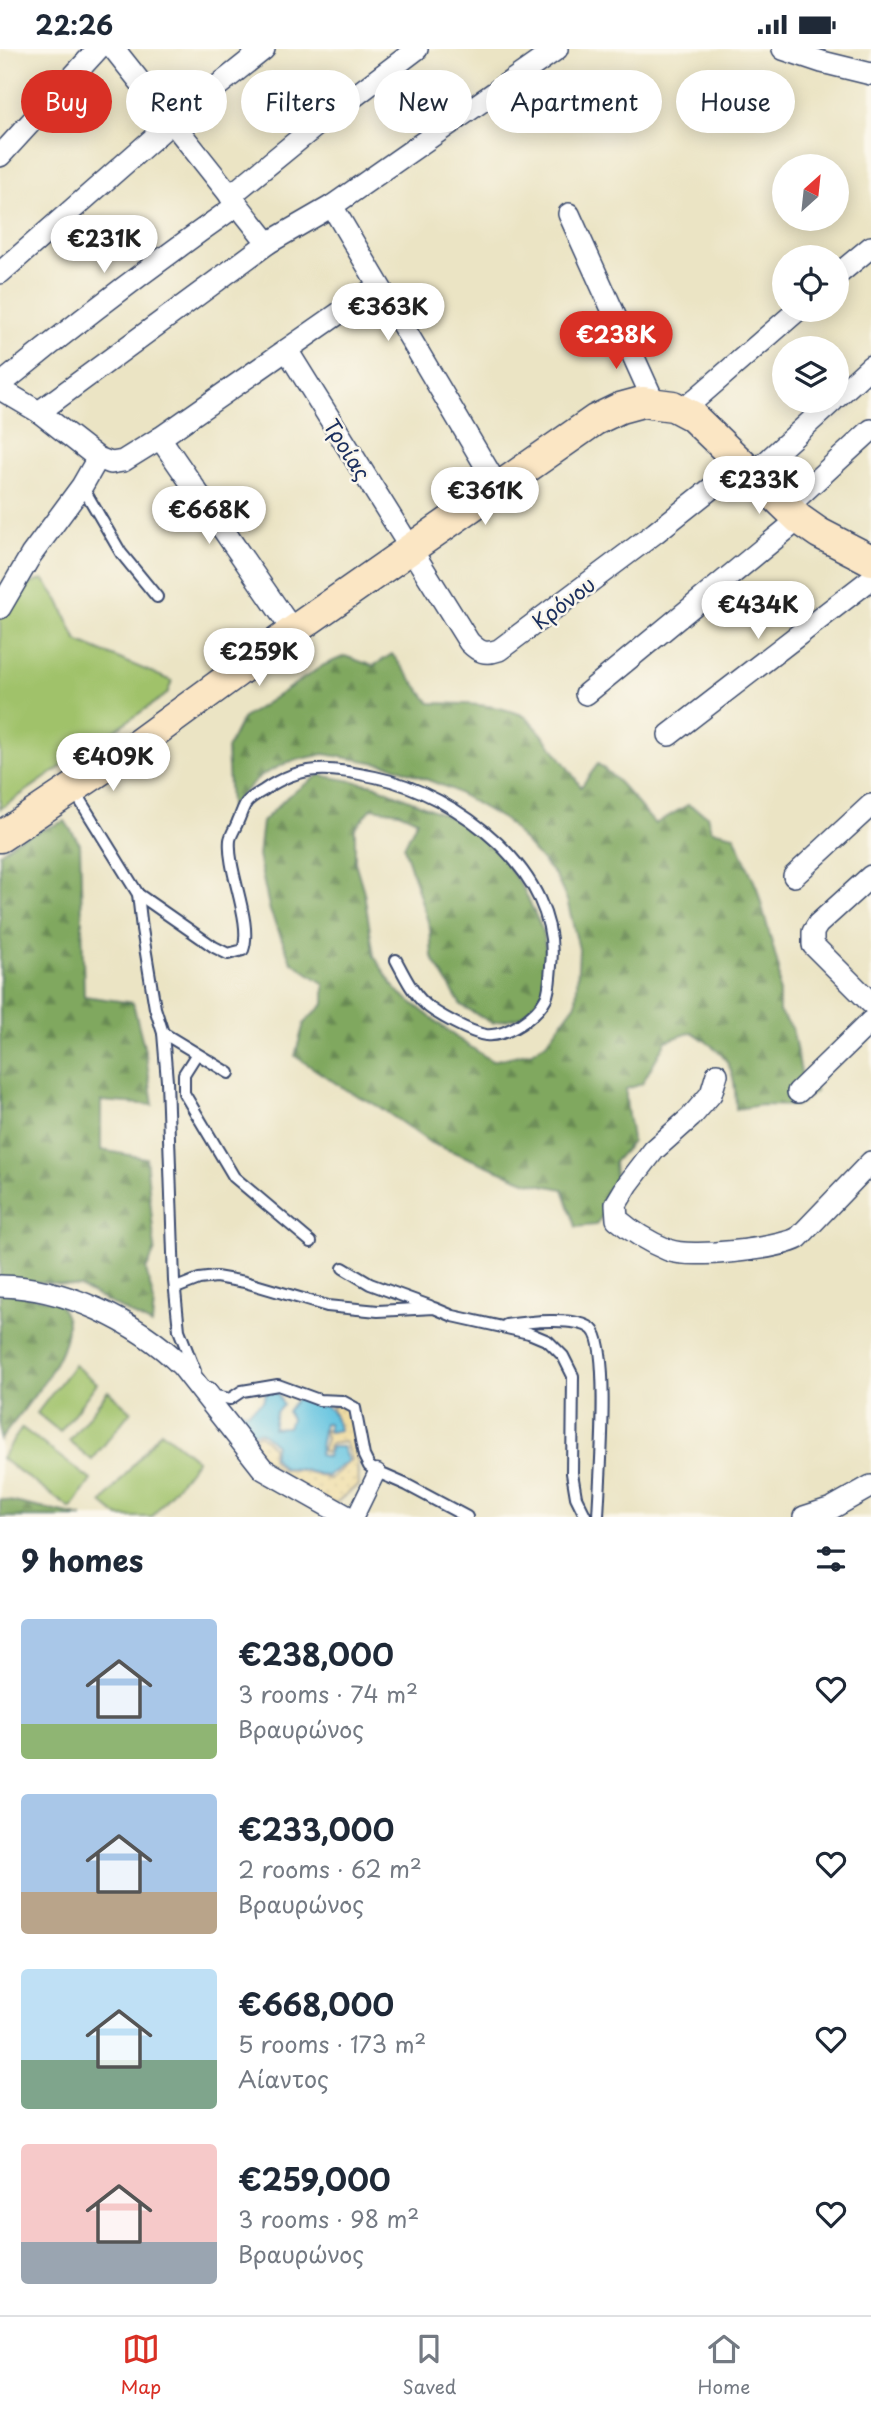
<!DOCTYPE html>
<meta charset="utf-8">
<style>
:root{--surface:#fff;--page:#f2f2f3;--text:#1f2937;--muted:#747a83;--line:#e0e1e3;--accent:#d93025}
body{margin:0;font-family:"Playpen Sans",sans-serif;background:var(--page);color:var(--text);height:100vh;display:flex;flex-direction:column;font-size:26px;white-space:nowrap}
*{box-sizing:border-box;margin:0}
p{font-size:23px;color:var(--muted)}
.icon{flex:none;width:38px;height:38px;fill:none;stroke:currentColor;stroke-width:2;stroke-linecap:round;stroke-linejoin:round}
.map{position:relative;height:1468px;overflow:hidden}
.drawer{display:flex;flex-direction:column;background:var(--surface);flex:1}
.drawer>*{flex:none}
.guide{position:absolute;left:21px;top:21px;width:830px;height:63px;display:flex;gap:14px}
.needle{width:46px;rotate:27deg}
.buttons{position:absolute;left:772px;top:105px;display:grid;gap:14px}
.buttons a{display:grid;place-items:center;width:77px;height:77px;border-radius:50%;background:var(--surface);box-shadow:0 4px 18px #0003;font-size:35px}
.price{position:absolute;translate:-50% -60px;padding:0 16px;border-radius:24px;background:#fff;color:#222;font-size:23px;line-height:46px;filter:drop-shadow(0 2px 4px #0008)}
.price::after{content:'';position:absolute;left:50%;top:42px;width:21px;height:16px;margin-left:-10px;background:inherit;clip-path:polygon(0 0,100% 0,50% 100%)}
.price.selected{background:var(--accent);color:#fff}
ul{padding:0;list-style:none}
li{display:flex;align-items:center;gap:21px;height:175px;padding:0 21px}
li span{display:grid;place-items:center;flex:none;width:196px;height:140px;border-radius:7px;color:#555}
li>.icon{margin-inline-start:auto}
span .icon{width:84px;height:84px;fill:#fffc;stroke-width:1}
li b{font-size:30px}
h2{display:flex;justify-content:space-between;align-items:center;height:84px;padding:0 21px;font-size:30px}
.chip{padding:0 24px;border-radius:32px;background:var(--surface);box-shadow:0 4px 18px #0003;font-size:24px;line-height:63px}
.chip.selected{background:var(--accent);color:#fff}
.status{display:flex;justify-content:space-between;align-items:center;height:49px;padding:0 35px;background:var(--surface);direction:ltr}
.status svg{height:19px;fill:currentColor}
.tabs{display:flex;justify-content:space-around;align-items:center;height:98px;border-top:2px solid var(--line);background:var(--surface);font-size:19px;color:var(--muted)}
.tabs a{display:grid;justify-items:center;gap:4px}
.tabs .selected{color:var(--accent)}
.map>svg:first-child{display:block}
</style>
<div class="status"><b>22:26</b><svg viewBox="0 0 49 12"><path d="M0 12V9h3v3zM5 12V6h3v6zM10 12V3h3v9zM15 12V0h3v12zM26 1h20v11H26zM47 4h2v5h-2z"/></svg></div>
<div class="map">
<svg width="871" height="1468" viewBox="0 0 871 1468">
<defs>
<pattern id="forest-firs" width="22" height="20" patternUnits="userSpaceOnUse" patternTransform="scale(1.75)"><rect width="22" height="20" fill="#80a85f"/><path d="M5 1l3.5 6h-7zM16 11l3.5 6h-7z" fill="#688952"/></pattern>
<pattern id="sand-dots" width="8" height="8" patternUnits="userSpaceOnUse" patternTransform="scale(1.75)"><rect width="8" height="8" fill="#eeda9e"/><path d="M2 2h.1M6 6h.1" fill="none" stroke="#ccbb8a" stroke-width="1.8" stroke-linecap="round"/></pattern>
</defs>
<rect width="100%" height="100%" fill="#fbf7ec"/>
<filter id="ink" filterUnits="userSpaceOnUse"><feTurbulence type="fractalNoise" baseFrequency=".0143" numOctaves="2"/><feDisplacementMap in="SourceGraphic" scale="14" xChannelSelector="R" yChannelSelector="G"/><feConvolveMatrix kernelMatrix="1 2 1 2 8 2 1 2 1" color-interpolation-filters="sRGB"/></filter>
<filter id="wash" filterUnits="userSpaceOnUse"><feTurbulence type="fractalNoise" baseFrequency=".00686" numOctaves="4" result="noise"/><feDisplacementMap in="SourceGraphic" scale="28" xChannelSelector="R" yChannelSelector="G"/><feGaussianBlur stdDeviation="1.57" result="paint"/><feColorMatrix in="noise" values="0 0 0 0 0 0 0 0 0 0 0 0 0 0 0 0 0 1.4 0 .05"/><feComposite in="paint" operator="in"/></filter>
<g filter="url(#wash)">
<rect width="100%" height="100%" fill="#ebe4c4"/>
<g fill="#a0c26b" stroke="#5e7864" stroke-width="2">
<polygon points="43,530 59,552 77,592 172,632 167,645 0,760 0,541 20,539"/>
<polygon points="74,1316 97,1334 60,1383 37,1364"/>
<polygon points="108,1342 131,1362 92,1411 69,1392"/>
<polygon points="22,1379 91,1431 71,1460 1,1409"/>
<polygon points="161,1382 197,1411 152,1468 119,1468 102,1454"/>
</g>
<g fill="url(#forest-firs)" stroke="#4e6c5e" stroke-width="2">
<path d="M392,605L430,654C460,655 493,654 522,666C535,672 572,724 581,738L598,715C620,731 636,754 655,775L688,756L707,766L711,781L734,786L757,839L779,920V963L792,979L801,1023L816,1042L796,1057L761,1056L736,1060C735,1016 729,1007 692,983L666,992L642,1035L626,1040C625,1062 631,1073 632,1093L614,1113L616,1145L596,1176L576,1178L563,1140L528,1133L431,1094L378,1057L346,1041L295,1007L304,974L324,955V935L291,912L270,862L258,807L262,773L288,747L319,726L374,736L471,777L501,807L524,841L542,880L549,914L543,944L523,967L492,974L461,956L432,908L430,879L404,798L417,771L399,763L372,759L355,779V813L364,843L374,907L396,941L457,989L492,1012L532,1003L546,994L576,954L579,900L567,851L555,826L506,772L451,740L390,716L324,705L288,713L260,727L230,757L227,700L242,670L324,616L345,607L373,617Z"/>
<polygon points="65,772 80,795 84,947 133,954 146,1006 153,1056 101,1052 101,1101 146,1109 155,1201 146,1221 154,1253 152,1276 80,1238 47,1233 0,1232 0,804 18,790"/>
<path d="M0,1242L58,1253C61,1259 66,1266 67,1273C70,1309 21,1363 0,1391Z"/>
<polygon points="0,1450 83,1468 0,1468"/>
</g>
<polygon fill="url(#sand-dots)" stroke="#84847e" stroke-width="2" points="331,1356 342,1356 352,1361 357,1403 358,1436 332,1457 319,1456 247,1396 253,1387 259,1385 272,1397 272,1410 283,1421 302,1421 330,1430 351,1411 345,1393 330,1395 326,1404 322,1402 326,1390 324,1380 329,1383 339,1381"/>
<path fill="#62c3e0" stroke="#3e799f" stroke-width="2" d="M266,1342L277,1344L283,1356L276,1363L273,1379L288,1378L291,1370L287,1362L297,1349C320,1354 334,1354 339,1381L329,1383L328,1374H324L319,1406L327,1408L331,1398H342L348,1412L327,1427L299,1420L283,1419L273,1408L275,1395L260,1382L250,1384L248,1392L231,1366L235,1362L248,1363L263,1352Z"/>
</g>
<g filter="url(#ink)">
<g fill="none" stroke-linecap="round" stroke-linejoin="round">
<g stroke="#3a4a6d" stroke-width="14">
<g id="service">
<polyline points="82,437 121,504 157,548"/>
<polyline points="73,740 138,845 142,880 155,959 163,984 167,1032 174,1232 179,1281 195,1322"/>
<path d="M138,845L214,898L228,905L243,901C253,873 227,822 230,791C231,785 236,778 238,772C241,766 243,757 247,753C251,748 259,744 264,741C302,714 331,719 375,728C457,745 562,824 551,917C550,926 550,941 546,949C537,967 507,988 486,986C471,984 436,965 425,955C412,943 404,926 396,911"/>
<polyline points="163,984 229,1024"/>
<polyline points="196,1006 184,1025 184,1044 234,1128 311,1193"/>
<polyline points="343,1219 370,1235 430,1257"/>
<polyline points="176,1239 199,1230 216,1228 245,1233 327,1257 378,1262 434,1259 453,1267 529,1284 548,1292 563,1307 573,1327 572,1424 576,1448 586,1468"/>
<path d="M506,1276C525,1273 577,1267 592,1280C611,1297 599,1437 598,1468"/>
<polyline points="210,1339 216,1347 230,1350 242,1342 278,1336 319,1351 342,1352 355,1359 364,1407 369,1417 377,1423 407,1436 467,1468"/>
</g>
</g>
<g stroke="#3a4a6d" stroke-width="19">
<polyline id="pedestrian" points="355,1468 377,1423"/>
</g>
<g stroke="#3a4a6d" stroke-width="24">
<g id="minor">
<polyline points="783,0 822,13 871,25"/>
<polyline points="0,107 98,0"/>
<polyline points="230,147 318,75 417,0"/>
<polyline points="332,157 557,0"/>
<polyline points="569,165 654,353"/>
<polyline points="268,194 332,157 498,438"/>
<polyline points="0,224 171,74 264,0"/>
<polyline points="836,227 871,198"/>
<path d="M287,301L469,593C479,603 485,606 499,601L655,484L742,415"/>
<path d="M0,336C77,273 156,213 237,156"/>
<polyline points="0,340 39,363 98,409 111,414 123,412 160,389 378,237"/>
<polyline points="836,349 871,317"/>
<polyline points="682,362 798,261"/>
<polyline points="39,363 268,194 114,0"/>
<polyline points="160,389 293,582"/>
<polyline points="753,425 833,352"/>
<polyline points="786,459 871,381"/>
<polyline points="0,559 31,506 82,437 98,409"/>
<polyline points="586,645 799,470"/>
<polyline points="669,686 871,530"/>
<polyline points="794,827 871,756"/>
<polyline points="871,827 818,875 813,883 813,896 871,954"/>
<path d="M717,1025L711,1045L691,1068L654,1101L628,1135L616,1155L617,1170C631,1182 651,1194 668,1201C690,1210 777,1200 798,1189L871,1113"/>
<polyline points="798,1043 871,972"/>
<path d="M0,1237C65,1238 136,1272 182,1317L263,1420L348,1468"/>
<polyline points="804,1468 832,1459 871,1437"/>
</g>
</g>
<g stroke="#3a4a6d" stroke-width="33">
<polyline id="secondary" points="0,788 130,701 293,582 595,371 620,359 642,353 673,357 692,367 799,470 819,484 871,511"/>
</g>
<use href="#service" stroke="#fff" stroke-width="10"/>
<use href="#pedestrian" stroke="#fff" stroke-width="16"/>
<use href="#minor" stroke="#fff" stroke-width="21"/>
<use href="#secondary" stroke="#fbe6c4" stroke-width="30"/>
</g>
</g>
<g text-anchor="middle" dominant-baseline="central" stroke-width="5" stroke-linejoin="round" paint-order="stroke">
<g font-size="21" fill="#1b2f5e" stroke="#fbf7ec">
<text transform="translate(348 400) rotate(58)">Τροίας</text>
<text transform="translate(563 553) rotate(-37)">Κρόνου</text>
</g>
</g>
</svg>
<div class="buttons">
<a><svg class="needle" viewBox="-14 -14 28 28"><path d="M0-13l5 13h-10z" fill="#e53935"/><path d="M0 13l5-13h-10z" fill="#747a83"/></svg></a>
<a><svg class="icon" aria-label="locate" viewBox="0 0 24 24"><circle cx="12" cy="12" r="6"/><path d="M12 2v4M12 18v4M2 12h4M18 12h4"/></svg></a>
<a><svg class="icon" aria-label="layers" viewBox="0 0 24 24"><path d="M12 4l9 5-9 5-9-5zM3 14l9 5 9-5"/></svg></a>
</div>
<b class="price" style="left:104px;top:226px">€231K</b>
<b class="price" style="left:388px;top:294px">€363K</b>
<b class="price selected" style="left:616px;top:322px">€238K</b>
<b class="price" style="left:759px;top:467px">€233K</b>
<b class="price" style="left:485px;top:478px">€361K</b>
<b class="price" style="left:209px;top:497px">€668K</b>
<b class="price" style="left:758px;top:592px">€434K</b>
<b class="price" style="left:259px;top:639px">€259K</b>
<b class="price" style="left:113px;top:744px">€409K</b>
<div class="guide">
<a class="chip selected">Buy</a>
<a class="chip">Rent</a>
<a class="chip">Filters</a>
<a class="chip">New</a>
<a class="chip">Apartment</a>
<a class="chip">House</a>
</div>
</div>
<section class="drawer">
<h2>9 homes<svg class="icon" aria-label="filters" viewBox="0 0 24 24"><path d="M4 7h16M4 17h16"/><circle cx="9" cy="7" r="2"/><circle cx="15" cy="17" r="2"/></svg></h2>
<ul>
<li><span style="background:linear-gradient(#a9c7e8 75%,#8fb573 0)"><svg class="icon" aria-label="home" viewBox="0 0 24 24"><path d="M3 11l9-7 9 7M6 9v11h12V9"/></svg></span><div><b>€238,000</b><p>3 rooms · 74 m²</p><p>Βραυρώνος</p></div><svg class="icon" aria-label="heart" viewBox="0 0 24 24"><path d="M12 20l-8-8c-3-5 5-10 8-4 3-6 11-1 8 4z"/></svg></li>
<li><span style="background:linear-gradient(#a9c7e8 70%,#b9a48a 0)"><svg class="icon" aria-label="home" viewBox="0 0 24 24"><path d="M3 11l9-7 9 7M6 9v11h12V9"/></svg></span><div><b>€233,000</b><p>2 rooms · 62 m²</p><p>Βραυρώνος</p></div><svg class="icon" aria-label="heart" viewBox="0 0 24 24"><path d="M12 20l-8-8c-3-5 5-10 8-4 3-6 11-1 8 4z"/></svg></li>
<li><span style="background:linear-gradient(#bfe0f5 65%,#7fa58c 0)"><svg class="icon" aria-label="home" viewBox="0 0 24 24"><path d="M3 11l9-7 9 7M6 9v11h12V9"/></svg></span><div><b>€668,000</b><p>5 rooms · 173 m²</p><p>Αίαντος</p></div><svg class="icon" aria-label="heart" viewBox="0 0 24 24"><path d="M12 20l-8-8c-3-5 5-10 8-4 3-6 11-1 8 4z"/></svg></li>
<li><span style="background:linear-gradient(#f6c9c9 70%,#9aa5b1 0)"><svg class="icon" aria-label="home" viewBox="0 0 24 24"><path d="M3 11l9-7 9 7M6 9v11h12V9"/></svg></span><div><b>€259,000</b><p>3 rooms · 98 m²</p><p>Βραυρώνος</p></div><svg class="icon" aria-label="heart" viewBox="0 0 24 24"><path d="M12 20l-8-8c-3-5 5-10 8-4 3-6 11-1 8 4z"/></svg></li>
</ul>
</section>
<nav class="tabs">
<a class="selected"><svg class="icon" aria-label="map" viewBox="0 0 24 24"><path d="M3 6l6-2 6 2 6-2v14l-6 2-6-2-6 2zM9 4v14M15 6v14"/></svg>Map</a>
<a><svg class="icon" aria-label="saved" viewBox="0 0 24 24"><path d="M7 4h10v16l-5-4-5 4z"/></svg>Saved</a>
<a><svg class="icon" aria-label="home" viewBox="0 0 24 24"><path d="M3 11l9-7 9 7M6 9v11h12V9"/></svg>Home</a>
</nav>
